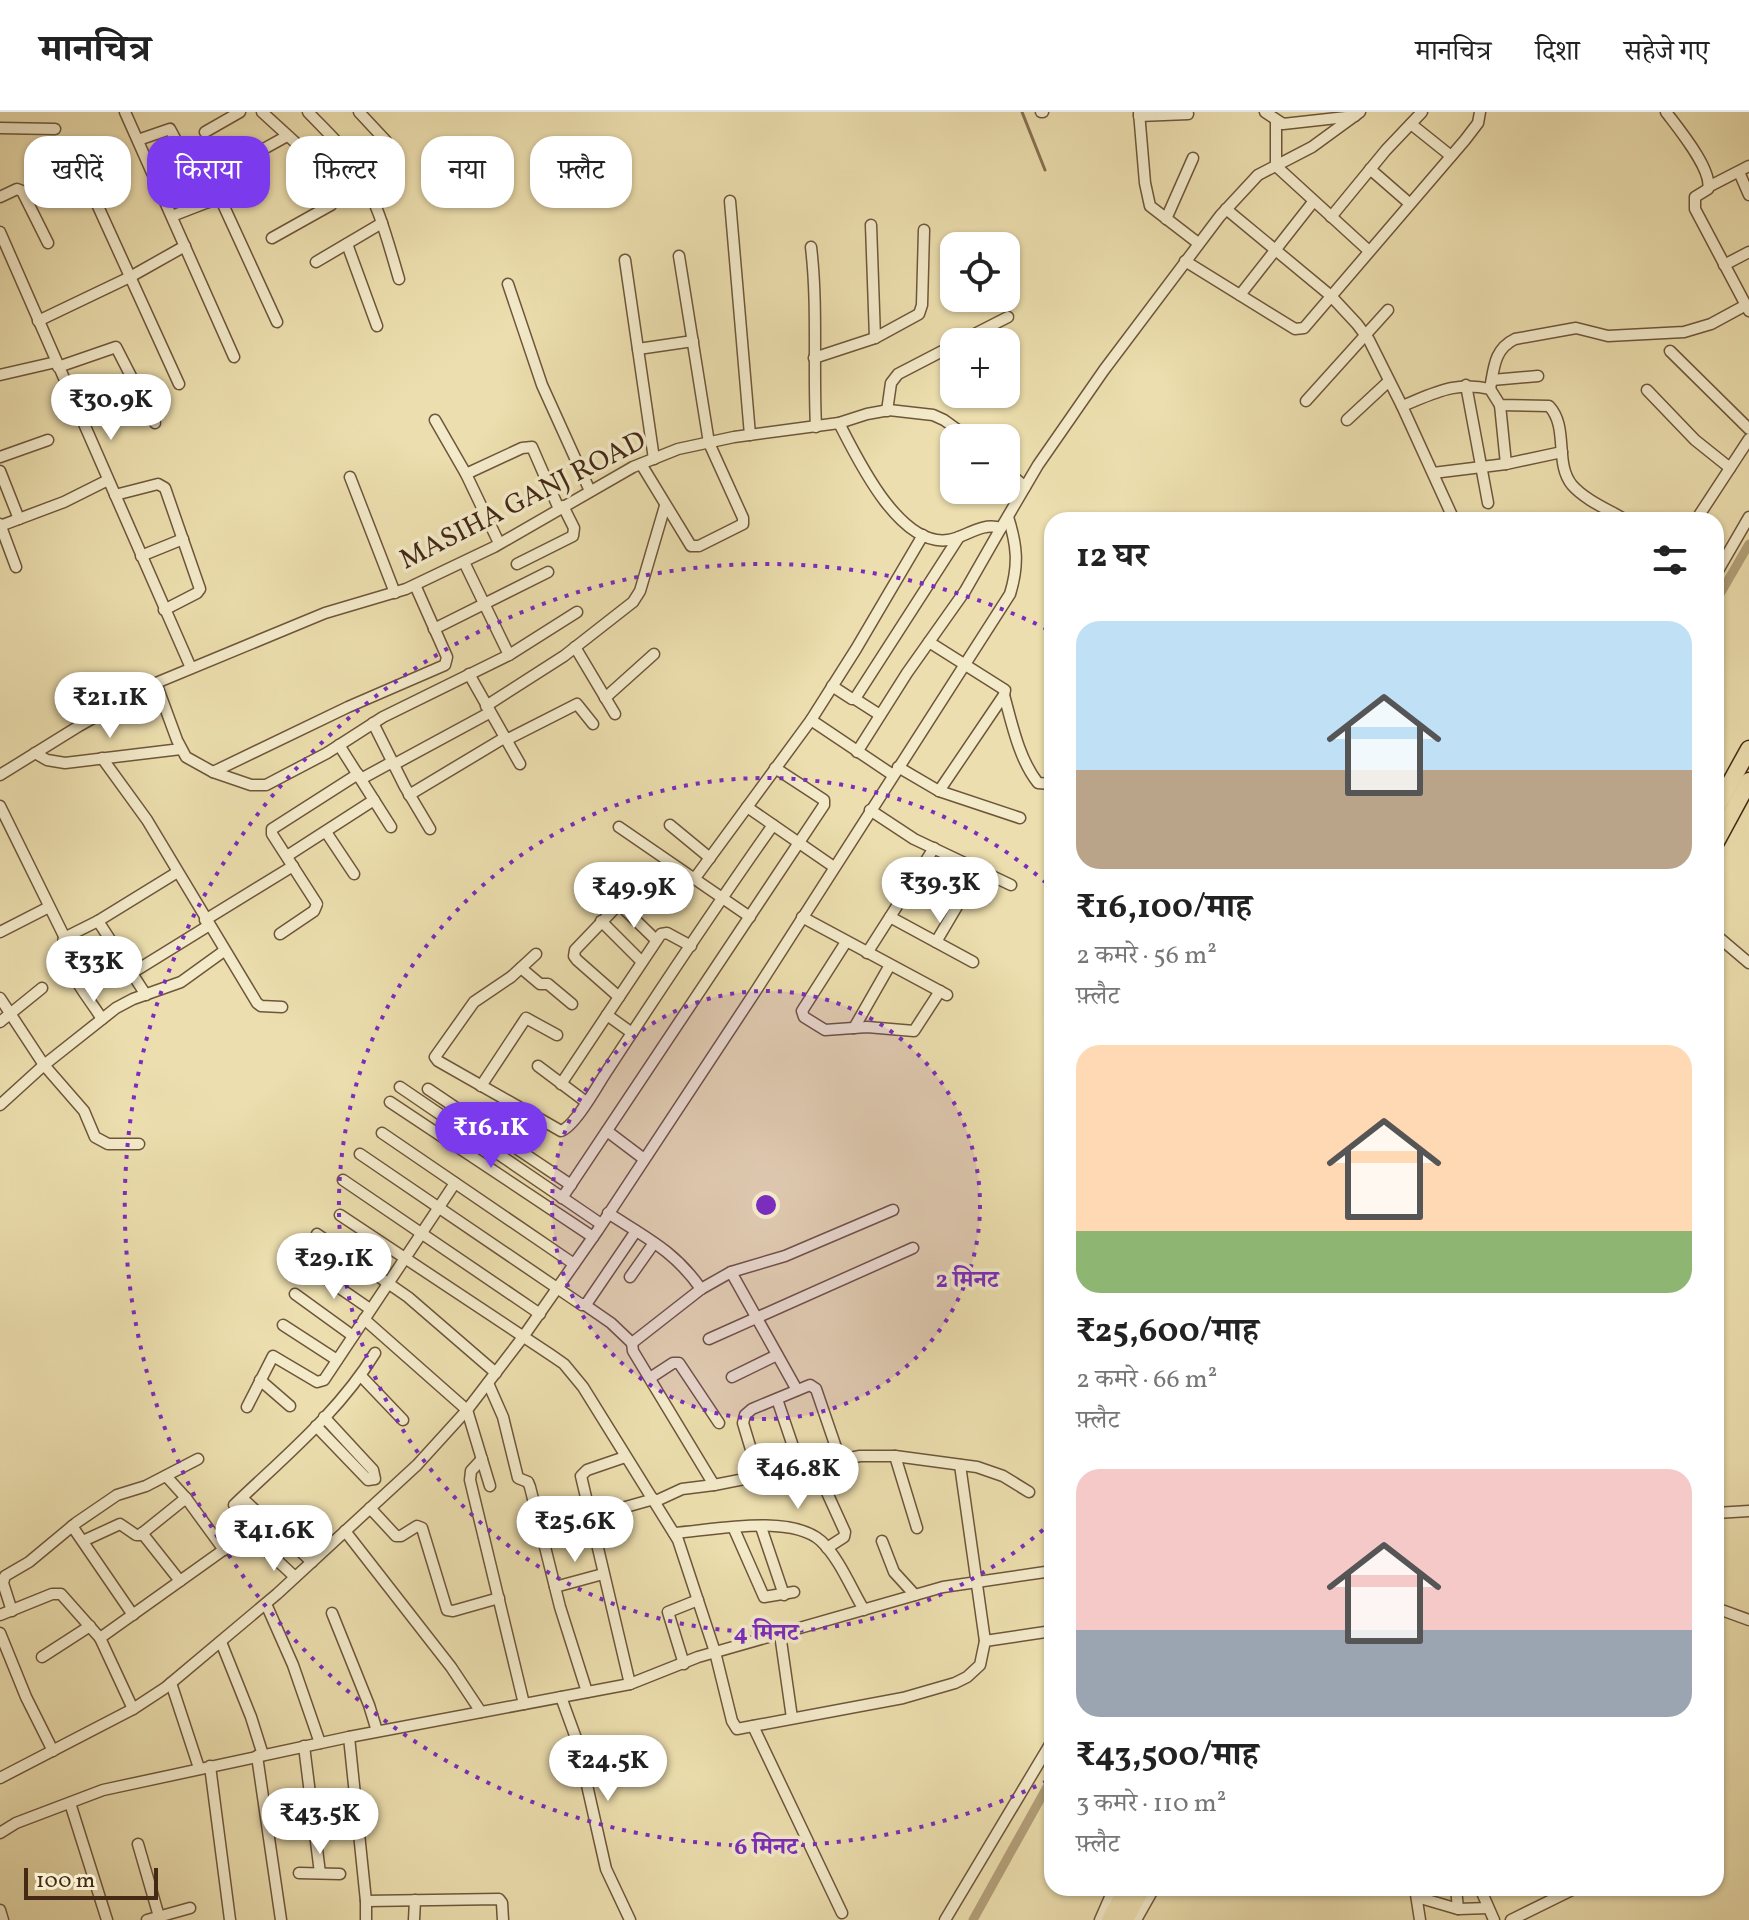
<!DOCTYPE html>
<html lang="hi">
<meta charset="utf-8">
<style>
:root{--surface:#fff;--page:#f2f2f2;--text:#222;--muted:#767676;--line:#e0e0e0;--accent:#7c3aed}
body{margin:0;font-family:Vollkorn,"Noto Serif Devanagari",serif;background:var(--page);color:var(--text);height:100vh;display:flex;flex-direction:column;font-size:30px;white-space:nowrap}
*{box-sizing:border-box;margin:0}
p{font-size:26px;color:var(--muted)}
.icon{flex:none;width:44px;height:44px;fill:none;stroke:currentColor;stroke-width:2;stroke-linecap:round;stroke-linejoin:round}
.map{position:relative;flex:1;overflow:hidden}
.drawer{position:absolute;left:1044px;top:400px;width:680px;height:1384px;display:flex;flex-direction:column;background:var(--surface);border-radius:24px;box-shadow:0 2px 6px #0004}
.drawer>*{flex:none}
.hud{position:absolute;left:24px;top:24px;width:760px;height:72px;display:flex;gap:16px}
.buttons{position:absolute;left:940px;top:120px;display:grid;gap:16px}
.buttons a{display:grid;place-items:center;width:80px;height:80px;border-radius:16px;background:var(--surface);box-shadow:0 2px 6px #0004;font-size:40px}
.scale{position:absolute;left:24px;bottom:20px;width:134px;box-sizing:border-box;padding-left:8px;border:4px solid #442915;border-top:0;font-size:22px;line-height:28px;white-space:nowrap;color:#442915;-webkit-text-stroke:6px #f3eaca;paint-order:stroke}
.price{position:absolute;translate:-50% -68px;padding:0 18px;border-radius:28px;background:#fff;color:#222;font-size:26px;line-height:52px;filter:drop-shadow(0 2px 4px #0008)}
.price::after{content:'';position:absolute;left:50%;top:48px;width:24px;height:18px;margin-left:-12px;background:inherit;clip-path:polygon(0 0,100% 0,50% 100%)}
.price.current{background:var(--accent);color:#fff}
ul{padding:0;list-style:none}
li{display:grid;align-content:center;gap:16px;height:424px;padding:0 32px}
li span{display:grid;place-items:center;height:248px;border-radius:24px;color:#555}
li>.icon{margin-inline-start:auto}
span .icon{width:144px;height:144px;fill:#fffc;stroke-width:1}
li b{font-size:34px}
h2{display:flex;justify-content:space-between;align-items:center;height:96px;padding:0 32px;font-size:34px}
.tag{padding:0 28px;border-radius:24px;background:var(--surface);box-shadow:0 2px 6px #0004;font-size:28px;line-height:72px}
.tag.current{background:var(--accent);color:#fff}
header{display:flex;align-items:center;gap:48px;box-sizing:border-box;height:112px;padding:0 40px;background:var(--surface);border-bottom:2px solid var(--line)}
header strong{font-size:38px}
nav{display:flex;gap:44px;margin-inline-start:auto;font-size:28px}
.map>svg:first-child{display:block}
</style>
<header>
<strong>मानचित्र</strong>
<nav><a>मानचित्र</a><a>दिशा</a><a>सहेजे गए</a></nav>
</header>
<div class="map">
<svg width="1749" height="1808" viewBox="0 0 1749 1808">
<rect width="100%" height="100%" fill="#ecdeae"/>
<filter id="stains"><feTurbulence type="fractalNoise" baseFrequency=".0025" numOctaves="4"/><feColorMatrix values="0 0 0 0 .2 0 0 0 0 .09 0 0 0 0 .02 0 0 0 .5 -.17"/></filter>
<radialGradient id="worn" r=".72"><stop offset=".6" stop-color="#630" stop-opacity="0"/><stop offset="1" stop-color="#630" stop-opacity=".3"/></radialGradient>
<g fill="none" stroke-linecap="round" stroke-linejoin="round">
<polyline stroke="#877052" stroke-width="3" points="1022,0 1045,58"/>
<g stroke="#b3a07a" stroke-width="9">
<polyline points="1716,489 1749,432"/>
<polyline points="973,1808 1052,1666"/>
</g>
<g stroke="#6e563b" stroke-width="13">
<g id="minor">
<polyline points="125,0 234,245"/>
<polyline points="262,0 320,53 336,85 331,93 272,126"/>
<path d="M308,0C325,18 344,35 357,56C378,90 388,130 399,167"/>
<polyline points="359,0 386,29"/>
<polyline points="1041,0 1043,0"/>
<polyline points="1139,0 1145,71 1150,94 1198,131"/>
<polyline points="1265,0 1283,12 1355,4"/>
<path d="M1666,0C1678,16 1713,58 1708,77L1695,85V97L1749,199"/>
<polyline points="1139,4 1188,2"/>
<polyline points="1276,9 1276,54 1369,139"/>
<polyline points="1411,12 1451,44"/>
<polyline points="0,16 55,17"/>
<polyline points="205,20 240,0"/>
<polyline points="138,28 170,17 209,90"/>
<polyline points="81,57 179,272"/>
<polyline points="1370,57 1409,91"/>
<polyline points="224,59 287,24"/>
<polyline points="1739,60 1749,83"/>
<polyline points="1710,74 1749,54"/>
<polyline points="0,85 17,77 22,79 48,131"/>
<polyline points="730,89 750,323"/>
<polyline points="1226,97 1331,184 1357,212 1369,228 1402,294 1454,408"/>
<polyline points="172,104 216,87 221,88 277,210"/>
<polyline points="1331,105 1386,38 1422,0"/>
<polyline points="1166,107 1193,46"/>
<polyline points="871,113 875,226"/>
<polyline points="0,120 191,556"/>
<polyline points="347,132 377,214"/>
<path d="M811,135C818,194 813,255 816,315"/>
<polyline points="625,148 654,347"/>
<polyline points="1185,149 1295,217 1304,216 1465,28 1478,11 1480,0"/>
<polyline points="316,150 382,111"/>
<polyline points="1724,153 1749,140"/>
<polyline points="508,172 542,273 590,379"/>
<polyline points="1240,183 1313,90"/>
<polyline points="38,209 130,165 185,134"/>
<polyline points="959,230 1008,205"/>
<polyline points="638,237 693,229"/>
<polyline points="1670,239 1749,317"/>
<polyline points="814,246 875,226 919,202 922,193 924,118"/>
<polyline points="58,255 116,235 155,311"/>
<polyline points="0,263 56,250"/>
<polyline points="1492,268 1538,264"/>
<polyline points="1466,273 1488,391"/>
<path d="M1490,277C1494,256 1494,237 1515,227L1576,216L1608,224L1684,220L1711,212L1746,193"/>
<polyline points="1647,278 1695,328 1730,356"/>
<polyline points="1306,289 1388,198"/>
<polyline points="1500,293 1506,352"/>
<path d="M1402,294C1435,281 1455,269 1490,277L1500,293L1549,294C1569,315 1554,351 1572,373C1585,388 1609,398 1626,408"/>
<polyline points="887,299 891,271 898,262 954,233"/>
<polyline points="435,308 466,362 499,431"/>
<polyline points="1347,308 1389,269"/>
<path d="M839,311C857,346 899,435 948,428C967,425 980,410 1001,416L1038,353L1104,258L1220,104L1258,63L1312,35L1360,0"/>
<polyline points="0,345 48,328"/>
<polyline points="641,352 691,434 699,434 743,412 743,406 709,331 679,144"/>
<polyline points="1006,358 1025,375"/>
<polyline points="0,359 19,407"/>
<polyline points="1433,361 1506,352 1562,340"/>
<polyline points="466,362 522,336 532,335 559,397"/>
<polyline points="350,365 395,481"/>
<polyline points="115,383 158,372 165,376 200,477 197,481 164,498"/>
<polyline points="1696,408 1749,327"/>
<polyline points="0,412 16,455"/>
<polyline points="0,414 64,390 108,368"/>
<polyline points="141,444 183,427"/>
<polyline points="464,450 509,543"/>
<polyline points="517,452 573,424 574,416 563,394"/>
<polyline points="1716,462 1749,405"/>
<polyline points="434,517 548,460"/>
<polyline points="929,530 1005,578 1004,583 939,679"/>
<polyline points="575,535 615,602"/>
<polyline points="469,562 520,652"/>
<polyline points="156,571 177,628 186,645 213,660 251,673 266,673 327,641 383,605 509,543 577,500"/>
<polyline points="832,574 852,587 856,585 959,425"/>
<path d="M1004,583C1012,612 1019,647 1038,671L1052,672"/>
<polyline points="605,586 654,542"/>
<polyline points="855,587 880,603"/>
<polyline points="486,594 564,544 633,490 640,479 665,394"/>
<polyline points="811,608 893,663"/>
<polyline points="373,611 405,675 430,717"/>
<polyline points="506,628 577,592 593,612"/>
<polyline points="339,633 391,715"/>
<polyline points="857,640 907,561 965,479 1001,416"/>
<polyline points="35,641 47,648 65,651 181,637"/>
<polyline points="102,646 147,708 257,891 261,894 282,895"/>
<polyline points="393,653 489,601"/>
<polyline points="898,655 939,679 1020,706"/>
<polyline points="213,660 348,595 445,553 447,545 415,473"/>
<polyline points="0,663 79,614 156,571 325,501 406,477 494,435 633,355 678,337 734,325 839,311 867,302 889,298 933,303 944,308 969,326"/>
<polyline points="361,667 392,650"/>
<polyline points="409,683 504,626"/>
<polyline points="0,694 63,822 66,825 98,809 176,761"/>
<polyline points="747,695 834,755"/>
<polyline points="870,698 914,727 1011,773"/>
<polyline points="670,713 710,746"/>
<polyline points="619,715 750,805"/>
<polyline points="326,720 354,762"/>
<polyline points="287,744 374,688"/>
<polyline points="695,766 811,608 856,537 923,423"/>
<polyline points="802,805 947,883"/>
<polyline points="890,805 973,850"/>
<polyline points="205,808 293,754"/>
<polyline points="98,809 146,883"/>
<polyline points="601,809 642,850"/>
<polyline points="0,820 49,795"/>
<polyline points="280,822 314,799 317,792 272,722 272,717 358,662"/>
<polyline points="1716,823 1749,851"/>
<path d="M64,824C59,853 87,883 102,907"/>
<polyline points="846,830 802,899 804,905 825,918 867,915 914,919 940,879"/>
<polyline points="936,830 979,757"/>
<polyline points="867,841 934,736"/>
<path d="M536,842L511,865L474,890L435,945L438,949L561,1019C575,1014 596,976 605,962C660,878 715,795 773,713"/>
<polyline points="521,856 540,872 548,872 572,892"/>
<polyline points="132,861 208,814"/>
<polyline points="619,885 577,848 574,844 575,838 619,792 656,828"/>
<polyline points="0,886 44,953 84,999 95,1025 108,1032 139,1032"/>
<polyline points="607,903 632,921"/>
<polyline points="0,910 42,876"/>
<polyline points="854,916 890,853"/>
<polyline points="538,954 586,990"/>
<polyline points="561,972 661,822 667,821 691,834"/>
<polyline points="481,974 526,906 557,923"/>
<polyline points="400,975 601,1112"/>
<polyline points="428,977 571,1073"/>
<polyline points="390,990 593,1125"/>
<polyline points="0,993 44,953 116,896 133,887 181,870 224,839"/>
<polyline points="607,1019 644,1047"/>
<polyline points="382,1021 574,1152"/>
<polyline points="360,1042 582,1193 587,1191 636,1119"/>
<polyline points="343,1068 540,1202"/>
<polyline points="562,1086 824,693 824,688 775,656"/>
<path d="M608,1101C645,1125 675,1139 701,1177"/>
<polyline points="340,1103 551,1243 564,1252 583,1275 678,1428 715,1540 732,1609 737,1617 903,1586 955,1571 967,1565 980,1553 985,1529 960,1353"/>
<polyline points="317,1122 408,1185 496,1261"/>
<polyline points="309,1155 370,1197"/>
<polyline points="731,1160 797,1278"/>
<polyline points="630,1165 654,1131"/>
<polyline points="295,1182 353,1224"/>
<polyline points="585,1193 611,1211 632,1231"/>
<polyline points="364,1207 467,1298 490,1374"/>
<polyline points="283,1213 337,1248"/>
<polyline points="709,1227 913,1136"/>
<polyline points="361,1264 403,1308"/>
<polyline points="732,1265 777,1243"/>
<polyline points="650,1266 673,1251 679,1251 719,1311"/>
<polyline points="260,1268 290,1294"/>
<polyline points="488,1271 503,1305 518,1366 528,1370 530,1375 560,1495 587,1580"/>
<polyline points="777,1287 800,1355"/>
<polyline points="247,1295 273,1244 317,1270 324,1268 455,1071"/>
<polyline points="316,1314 368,1368 375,1367 373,1358 324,1305"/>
<polyline points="895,1344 917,1416"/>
<polyline points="625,1345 587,1358 581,1364 630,1572"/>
<polyline points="482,1347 471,1359 470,1368 524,1592"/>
<polyline points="814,1352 845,1420 844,1425 827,1436"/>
<polyline points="166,1364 186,1386 224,1438"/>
<polyline points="759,1364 743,1311 745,1303 752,1297 810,1273 816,1277 840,1347"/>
<polyline points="714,1373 633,1239 632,1231 701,1177 731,1160 785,1144 893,1098"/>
<polyline points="242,1386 312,1450"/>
<polyline points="656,1389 682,1377 714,1373 860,1344 895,1344 977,1355 1003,1364 1029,1380"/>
<path d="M234,1393C284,1345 339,1300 375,1241"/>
<polyline points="370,1396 396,1424 401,1424 417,1414 422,1416 447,1498 453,1499 499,1486"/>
<polyline points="1716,1401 1749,1399"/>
<polyline points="590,1405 654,1387"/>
<polyline points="72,1414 133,1503"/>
<polyline points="761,1415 784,1483"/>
<polyline points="734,1417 764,1485 794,1480"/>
<polyline points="345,1419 451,1555 481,1600"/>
<polyline points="142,1421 180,1469"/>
<path d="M674,1421C713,1418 791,1402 821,1429C839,1446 851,1476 864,1498"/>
<polyline points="83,1429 120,1412 136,1423 140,1423 186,1386"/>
<polyline points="882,1429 894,1460 915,1483"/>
<polyline points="555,1475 603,1462"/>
<polyline points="266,1492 293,1553 320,1631"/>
<polyline points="1716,1496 1749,1508"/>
<polyline points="12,1499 3,1471 5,1464 29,1450 76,1411 117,1383 146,1374 198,1347"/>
<polyline points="332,1501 369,1593 377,1619"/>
<polyline points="0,1503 52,1482 61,1482 100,1526 133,1597"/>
<polyline points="0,1521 26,1585 53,1639"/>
<polyline points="780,1522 792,1606"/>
<polyline points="100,1526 243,1424 251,1424 295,1465"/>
<polyline points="985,1529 1052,1519"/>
<polyline points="221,1530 251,1605 263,1643"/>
<polyline points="42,1545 90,1514"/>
<polyline points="684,1552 668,1500 698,1488"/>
<polyline points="171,1571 199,1656"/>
<polyline points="561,1585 577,1629 606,1757 630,1808"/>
<polyline points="753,1614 842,1801"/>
<polyline points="349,1625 366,1789 366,1808"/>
<polyline points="304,1634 320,1761"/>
<polyline points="257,1644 281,1808"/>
<polyline points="210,1654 230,1808"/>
<path d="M0,1666L133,1597L165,1576L277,1482L417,1353L467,1298L523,1225L598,1118L757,877L1010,482C1019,453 1017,433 1008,405"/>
<polyline points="70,1691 107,1808"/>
<polyline points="0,1721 16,1711 103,1678 349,1625 630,1572 698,1545 943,1475 1052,1459"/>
<polyline points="138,1732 160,1808"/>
<polyline points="299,1761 340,1762"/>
<polyline points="1415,1776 1420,1808"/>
<polyline points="1456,1776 1458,1797"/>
<polyline points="1480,1776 1494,1808"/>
<polyline points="1417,1785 1458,1797 1488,1796"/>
<polyline points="366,1789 499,1787 502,1791 503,1808"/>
<polyline points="0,1798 3,1808"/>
<polyline points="147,1808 190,1796"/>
<polyline points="414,1808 415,1788"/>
<polyline points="945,1808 1052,1629"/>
<polyline points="1100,1808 1114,1776"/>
<polyline points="1136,1808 1154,1776"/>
<polyline points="1511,1808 1576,1776"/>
</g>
</g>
<g stroke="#442915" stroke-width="19">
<g id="trunk">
<polyline points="1716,697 1749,637"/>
<polyline points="1716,730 1749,669"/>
<polyline points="1110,1808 1127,1776"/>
<polyline points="1125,1808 1142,1776"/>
</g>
</g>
<use href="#minor" stroke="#f3eaca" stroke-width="10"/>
<use href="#trunk" stroke="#ecdeae" stroke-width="16"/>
</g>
<circle cx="766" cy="1093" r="214" fill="#7b2cbf" fill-opacity=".12"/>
<g fill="none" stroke="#7b2cbf" stroke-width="4" stroke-dasharray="4 8">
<circle cx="766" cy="1093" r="214"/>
<path d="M1052 1410A427 427 0 1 1 1052 776"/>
<path d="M1047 1669A641 641 0 1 1 1047 517"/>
</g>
<g text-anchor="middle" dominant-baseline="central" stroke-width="7" stroke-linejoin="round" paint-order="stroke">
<g font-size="28" fill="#442915" stroke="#f3eaca">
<text transform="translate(523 389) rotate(-27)">MASIHA GANJ ROAD</text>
</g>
</g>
<circle cx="766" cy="1093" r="12" fill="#7b2cbf" stroke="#f3eaca" stroke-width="4"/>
<g font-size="24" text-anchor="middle" font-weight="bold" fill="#7b2cbf" stroke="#f3eaca" stroke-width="7" stroke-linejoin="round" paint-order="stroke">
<text x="967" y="1175">2 मिनट</text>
<text x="766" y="1528">4 मिनट</text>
<text x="766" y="1742">6 मिनट</text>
</g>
<rect width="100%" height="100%" filter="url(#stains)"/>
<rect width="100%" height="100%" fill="url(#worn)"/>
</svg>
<div class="buttons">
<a><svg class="icon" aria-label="locate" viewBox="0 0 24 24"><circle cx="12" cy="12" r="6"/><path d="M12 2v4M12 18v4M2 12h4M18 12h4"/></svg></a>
<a>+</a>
<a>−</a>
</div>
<div class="scale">100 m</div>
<b class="price" style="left:111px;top:330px">₹30.9K</b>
<b class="price" style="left:110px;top:628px">₹21.1K</b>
<b class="price" style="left:940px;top:813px">₹39.3K</b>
<b class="price" style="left:634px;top:818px">₹49.9K</b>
<b class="price" style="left:94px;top:892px">₹33K</b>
<b class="price current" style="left:491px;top:1058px">₹16.1K</b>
<b class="price" style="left:334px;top:1189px">₹29.1K</b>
<b class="price" style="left:798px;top:1399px">₹46.8K</b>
<b class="price" style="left:575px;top:1452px">₹25.6K</b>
<b class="price" style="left:274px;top:1461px">₹41.6K</b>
<b class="price" style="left:608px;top:1691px">₹24.5K</b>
<b class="price" style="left:320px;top:1744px">₹43.5K</b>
<div class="hud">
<a class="tag">खरीदें</a>
<a class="tag current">किराया</a>
<a class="tag">फ़िल्टर</a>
<a class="tag">नया</a>
<a class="tag">फ़्लैट</a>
</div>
<section class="drawer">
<h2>12 घर<svg class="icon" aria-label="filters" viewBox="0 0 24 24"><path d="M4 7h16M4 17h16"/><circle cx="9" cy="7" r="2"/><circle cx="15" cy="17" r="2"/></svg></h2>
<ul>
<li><span style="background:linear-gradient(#bfe0f5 60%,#b9a48a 0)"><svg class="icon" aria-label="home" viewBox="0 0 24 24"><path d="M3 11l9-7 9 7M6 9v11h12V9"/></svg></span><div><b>₹16,100/माह</b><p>2 कमरे · 56 m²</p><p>फ़्लैट</p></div></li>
<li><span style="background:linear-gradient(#ffd9b3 75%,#8fb573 0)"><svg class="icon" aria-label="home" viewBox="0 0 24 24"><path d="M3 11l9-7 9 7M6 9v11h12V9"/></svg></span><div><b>₹25,600/माह</b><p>2 कमरे · 66 m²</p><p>फ़्लैट</p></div></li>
<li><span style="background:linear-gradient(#f6c9c9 65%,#9aa5b1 0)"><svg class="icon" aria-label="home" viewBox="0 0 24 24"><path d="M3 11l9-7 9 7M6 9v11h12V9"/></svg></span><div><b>₹43,500/माह</b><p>3 कमरे · 110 m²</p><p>फ़्लैट</p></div></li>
</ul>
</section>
</div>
